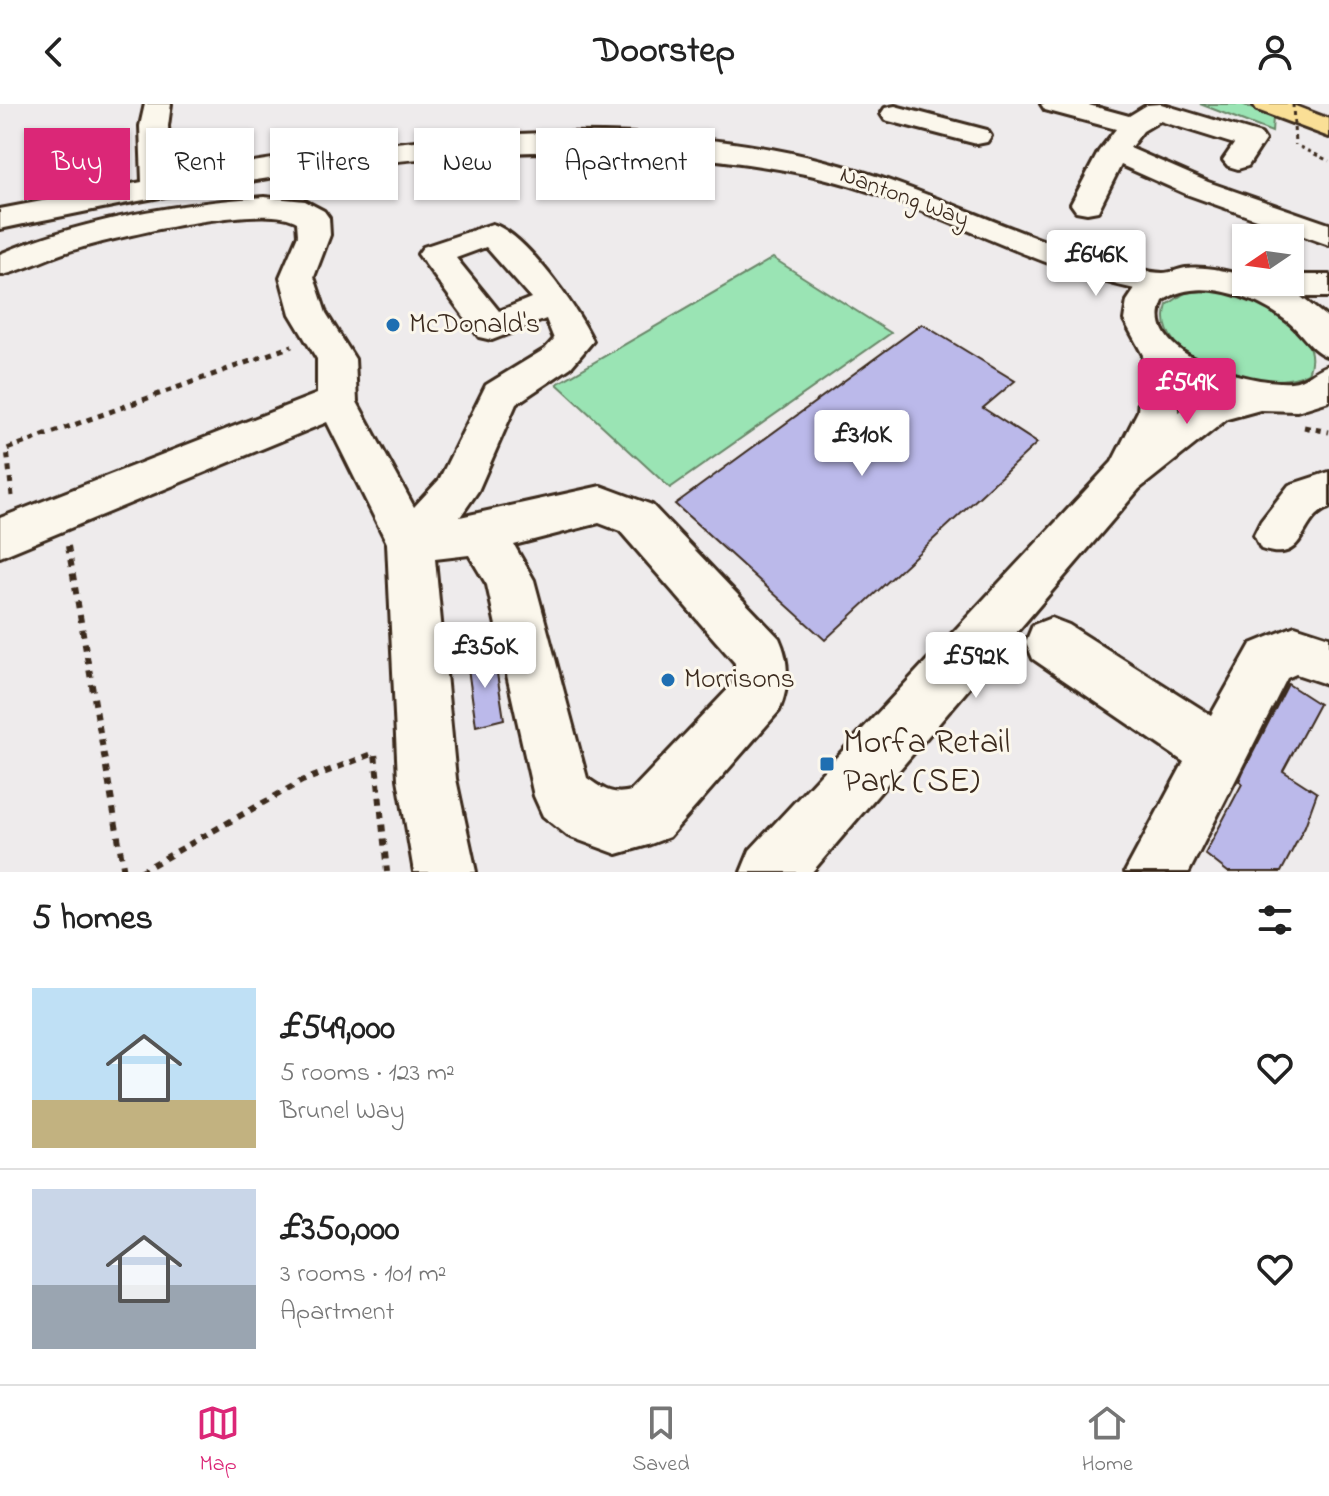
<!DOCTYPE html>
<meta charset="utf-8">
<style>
:root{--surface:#fff;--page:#f2f2f2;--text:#222;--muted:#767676;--line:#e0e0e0;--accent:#db2777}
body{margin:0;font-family:"Indie Flower",sans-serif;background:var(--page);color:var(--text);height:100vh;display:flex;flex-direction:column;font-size:30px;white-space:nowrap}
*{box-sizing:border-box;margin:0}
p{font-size:26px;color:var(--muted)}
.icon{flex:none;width:44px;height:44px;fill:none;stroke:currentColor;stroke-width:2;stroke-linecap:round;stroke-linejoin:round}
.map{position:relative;height:768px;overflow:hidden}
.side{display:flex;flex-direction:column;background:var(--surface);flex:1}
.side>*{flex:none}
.hud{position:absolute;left:24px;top:24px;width:800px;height:72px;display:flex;gap:16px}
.needle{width:52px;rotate:257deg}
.buttons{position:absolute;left:1232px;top:120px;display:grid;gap:16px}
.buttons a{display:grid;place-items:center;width:72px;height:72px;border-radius:0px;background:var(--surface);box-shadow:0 2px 6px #0004;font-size:40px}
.price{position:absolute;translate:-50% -68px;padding:0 18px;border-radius:8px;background:#fff;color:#222;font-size:26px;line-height:52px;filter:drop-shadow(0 2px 4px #0008)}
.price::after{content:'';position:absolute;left:50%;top:48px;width:24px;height:18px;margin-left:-12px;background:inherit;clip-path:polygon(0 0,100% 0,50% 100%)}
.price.current{background:var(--accent);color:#fff}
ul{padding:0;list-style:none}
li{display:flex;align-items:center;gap:24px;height:200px;padding:0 32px}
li+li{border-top:2px solid var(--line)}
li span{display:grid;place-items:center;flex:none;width:224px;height:160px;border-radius:0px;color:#555}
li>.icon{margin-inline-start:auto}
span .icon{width:96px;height:96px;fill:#fffc;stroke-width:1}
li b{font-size:34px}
h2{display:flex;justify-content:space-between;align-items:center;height:96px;padding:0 32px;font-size:34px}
.chip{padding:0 28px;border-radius:0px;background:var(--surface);box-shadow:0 2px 6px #0004;font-size:28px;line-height:72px}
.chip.current{background:var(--accent);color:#fff}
header{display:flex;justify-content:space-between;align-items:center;height:104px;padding:0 32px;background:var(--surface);font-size:36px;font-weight:700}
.tabs{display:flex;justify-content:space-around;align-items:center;height:112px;border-top:2px solid var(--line);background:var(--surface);font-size:22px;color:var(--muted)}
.tabs a{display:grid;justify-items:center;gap:4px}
.tabs .current{color:var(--accent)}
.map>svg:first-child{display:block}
</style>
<header><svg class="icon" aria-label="back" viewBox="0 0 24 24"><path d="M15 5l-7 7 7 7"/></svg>Doorstep<svg class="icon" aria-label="person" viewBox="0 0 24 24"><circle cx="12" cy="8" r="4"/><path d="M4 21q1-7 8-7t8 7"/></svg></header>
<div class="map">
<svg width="1329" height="768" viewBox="0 0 1329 768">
<rect width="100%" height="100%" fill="#eeebec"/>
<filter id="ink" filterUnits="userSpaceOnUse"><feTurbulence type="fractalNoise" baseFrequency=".0125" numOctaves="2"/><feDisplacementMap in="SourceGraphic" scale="16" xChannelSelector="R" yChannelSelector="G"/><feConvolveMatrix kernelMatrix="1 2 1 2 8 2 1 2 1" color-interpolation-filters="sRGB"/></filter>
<g filter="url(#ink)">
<g fill="#9ae4b4" stroke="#6a8769" stroke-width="2">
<polygon points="1200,0 1242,0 1273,13 1272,28"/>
<polygon points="773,154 891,229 670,384 557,280"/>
<path d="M1213,186C1245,190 1329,224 1308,269C1266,292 1148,258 1167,201L1185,189Z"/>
</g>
<g fill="#bbb9ea" stroke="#3b2a1e" stroke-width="2">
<polygon points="922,220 1015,277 983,304 1037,339 825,536 675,400"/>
<polygon points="494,550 504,615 476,622 467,557"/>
<polygon points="1288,580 1319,600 1283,667 1317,689 1305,722 1281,768 1228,768 1205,750 1242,680 1239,677 1243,668"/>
</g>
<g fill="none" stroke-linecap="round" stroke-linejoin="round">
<g stroke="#3b2a1e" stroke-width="6">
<g id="minor">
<path d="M145,0H171L168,22L171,72C376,35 622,4 825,57C927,83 1020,135 1121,161C1134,164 1150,169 1163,169C1170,169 1179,165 1186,164C1206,162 1227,167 1246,172V178H1290V171H1329V193H1301L1329,215V253C1310,247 1303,229 1287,217C1256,193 1198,171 1163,197C1138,252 1253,281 1291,278C1306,277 1315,265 1329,261V297L1297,307L1260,306L1227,315L1139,385L812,768H741L750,746L1112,358L1138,307L1143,251L1124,216L1127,197L1135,185C1022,161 922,95 810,71C541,15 265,70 0,125V105L142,78L140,22ZM1179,281L1205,292L1178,308Z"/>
<polygon points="1041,0 1085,0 1129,12 1147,1 1161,0 1261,30 1265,36 1248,62 1238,65 1228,62 1223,56 1234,40 1160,17 1143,27 1130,44 1208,78 1329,120 1329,141 1186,90 1121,61 1098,107 1087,109 1076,107 1071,100 1099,47 1116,25 1045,6"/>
<polygon points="895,2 987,26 991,32 987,38 977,40 885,16 881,10 885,4"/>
<path d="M264,93L305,97L324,107L329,114L330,131L314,173L326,209L355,255L357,298L414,403L439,376L486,281L545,245L554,235L546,215L492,236L479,233L418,150L423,143L492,120C524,128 579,206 593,237L571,263L516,300L478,387L460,413L601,382L652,401L779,534C790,558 789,583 779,607L669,733L648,741L617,750L568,732L543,712L534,692L487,481L469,451L435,455L456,675L476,768H414L398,675L387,439L327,318L0,453V414L317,290V255L290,210L280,173L298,131L297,118C265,97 113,134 73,146C49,153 27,165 3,171H0V150C82,115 176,100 264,93ZM486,143L531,194L499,207L456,154ZM599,419L620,427L735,559L734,579L631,687C612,692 603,685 587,674L534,476L514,441Z"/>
<path d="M1329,368V404C1297,415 1308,461 1261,445L1254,431L1261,417L1289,381Z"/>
<polygon points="1051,514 1069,521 1211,611 1251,540 1295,522 1329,533 1329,581 1296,570 1287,574 1189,768 1125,768 1184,658 1033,555 1026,538 1033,521"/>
</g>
</g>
<g stroke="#3b2a1e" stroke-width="6">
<polygon id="major" points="1253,0 1290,0 1329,15 1329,33 1257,6"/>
</g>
<polyline stroke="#3b2a1e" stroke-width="3" stroke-dasharray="4 4" stroke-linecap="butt" points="1300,43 1329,57"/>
<g stroke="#3b2a1e" stroke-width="5" stroke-dasharray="6 6" stroke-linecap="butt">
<polyline points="1304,323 1329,328"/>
<polyline points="12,392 7,345 292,242"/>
</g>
<g stroke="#3b2a1e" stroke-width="6" stroke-dasharray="7 7" stroke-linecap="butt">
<polyline points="68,442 124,768"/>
<polyline points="140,768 302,677 375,649 387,768"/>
</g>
<use href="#minor" fill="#fbf7ec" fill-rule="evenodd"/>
<use href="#major" fill="#fadf96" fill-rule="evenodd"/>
<polyline stroke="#3b2a1e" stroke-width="3" stroke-dasharray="4 4" stroke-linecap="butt" points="1293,0 1295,41"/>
</g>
</g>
<g fill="#1f6fb2" stroke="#fbf7ec" stroke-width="3">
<circle cx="393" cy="221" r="8"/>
<circle cx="668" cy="576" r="8"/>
<rect x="819" y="652" width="16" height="16" rx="4"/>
</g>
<g text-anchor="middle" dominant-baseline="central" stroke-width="6" stroke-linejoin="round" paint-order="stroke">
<g font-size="24" fill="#3b2a1e" stroke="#fbf7ec">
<text transform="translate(904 94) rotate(20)">Nantong Way</text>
</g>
<g font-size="28" fill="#3b2a1e" stroke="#fbf7ec" text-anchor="start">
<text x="409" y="221">McDonald's</text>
<text x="684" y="576">Morrisons</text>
</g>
<g font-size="34" fill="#3b2a1e" stroke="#fbf7ec" text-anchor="start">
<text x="843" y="640">Morfa Retail<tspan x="843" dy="39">Park (SE)</tspan></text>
</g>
</g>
</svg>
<div class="buttons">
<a><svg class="needle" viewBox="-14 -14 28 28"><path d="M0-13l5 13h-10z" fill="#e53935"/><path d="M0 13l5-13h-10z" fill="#767676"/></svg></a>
</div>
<b class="price" style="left:1096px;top:194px">£646K</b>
<b class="price current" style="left:1187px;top:322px">£549K</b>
<b class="price" style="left:862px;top:374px">£310K</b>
<b class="price" style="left:485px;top:586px">£350K</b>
<b class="price" style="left:976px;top:596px">£592K</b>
<div class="hud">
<a class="chip current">Buy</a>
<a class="chip">Rent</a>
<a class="chip">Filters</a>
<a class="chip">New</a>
<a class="chip">Apartment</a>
</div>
</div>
<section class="side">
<h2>5 homes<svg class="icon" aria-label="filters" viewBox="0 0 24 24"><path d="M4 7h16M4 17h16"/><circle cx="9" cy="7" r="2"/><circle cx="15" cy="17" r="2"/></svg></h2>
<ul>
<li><span style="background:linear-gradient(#bfe0f5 70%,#c2b280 0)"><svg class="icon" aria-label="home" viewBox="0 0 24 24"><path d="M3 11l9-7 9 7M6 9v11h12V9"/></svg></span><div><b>£549,000</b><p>5 rooms · 123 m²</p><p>Brunel Way</p></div><svg class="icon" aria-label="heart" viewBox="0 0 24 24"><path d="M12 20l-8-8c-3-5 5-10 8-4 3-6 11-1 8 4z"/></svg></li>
<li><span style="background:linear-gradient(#c9d6e8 60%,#9aa5b1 0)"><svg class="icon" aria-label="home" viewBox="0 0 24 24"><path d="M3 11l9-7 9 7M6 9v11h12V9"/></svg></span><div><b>£350,000</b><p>3 rooms · 101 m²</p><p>Apartment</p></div><svg class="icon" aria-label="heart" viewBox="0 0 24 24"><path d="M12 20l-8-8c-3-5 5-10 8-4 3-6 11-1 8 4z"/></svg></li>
</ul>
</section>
<nav class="tabs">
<a class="current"><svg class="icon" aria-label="map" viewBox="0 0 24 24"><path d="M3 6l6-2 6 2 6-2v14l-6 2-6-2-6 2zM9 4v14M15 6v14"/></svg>Map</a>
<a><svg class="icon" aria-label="saved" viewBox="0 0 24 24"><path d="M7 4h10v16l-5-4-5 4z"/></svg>Saved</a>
<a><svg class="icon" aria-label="home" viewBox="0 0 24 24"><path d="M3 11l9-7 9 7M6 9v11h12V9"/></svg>Home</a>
</nav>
